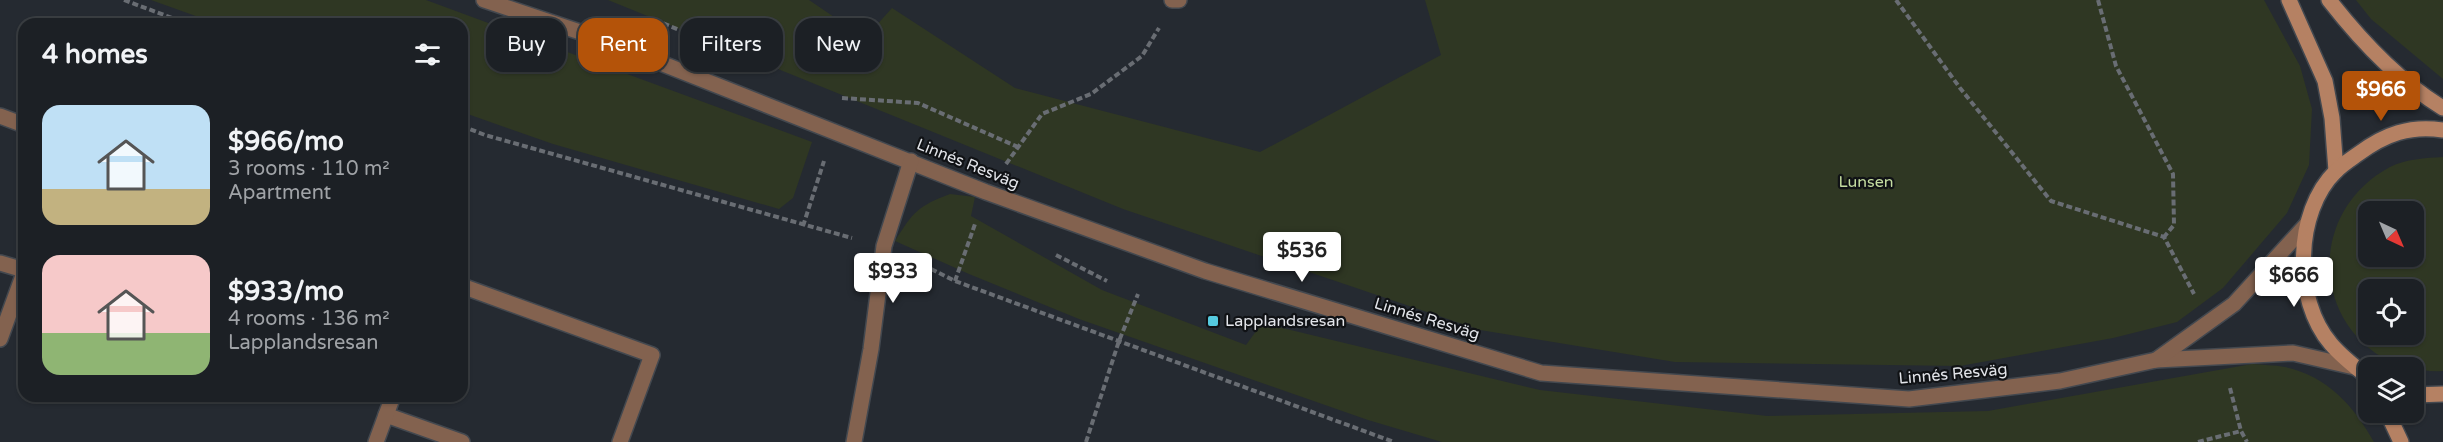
<!DOCTYPE html>
<meta charset="utf-8">
<style>
:root{--surface:#1c2025;--page:#25282d;--text:#f1f3f6;--muted:#a0a3a7;--line:#3a3e42;--accent:#b45309}
body{margin:0;font-family:"Varela Round",sans-serif;background:var(--page);color:var(--text);height:100vh;display:flex;flex-direction:column;font-size:22px;white-space:nowrap}
*{box-sizing:border-box;margin:0}
p{font-size:20px;color:var(--muted)}
.icon{flex:none;width:33px;height:33px;fill:none;stroke:currentColor;stroke-width:2;stroke-linecap:round;stroke-linejoin:round}
.map{position:relative;flex:1;overflow:hidden}
.side{position:absolute;left:18px;top:18px;width:450px;height:384px;display:flex;flex-direction:column;background:var(--surface);border-radius:18px;box-shadow:0 2px 4px #0004,0 0 0 2px var(--line)}
.side>*{flex:none}
.top-card{position:absolute;left:486px;top:18px;width:570px;height:54px;display:flex;gap:12px}
.needle{width:39px;rotate:136deg}
.tools{position:absolute;left:2358px;top:201px;display:grid;gap:12px}
.tools a{display:grid;place-items:center;width:66px;height:66px;border-radius:12px;background:var(--surface);box-shadow:0 2px 4px #0004,0 0 0 2px var(--line);font-size:30px}
.price{position:absolute;translate:-50% -51px;padding:0 14px;border-radius:6px;background:#fff;color:#222;font-size:20px;line-height:39px;filter:drop-shadow(0 2px 3px #0008)}
.price::after{content:'';position:absolute;left:50%;top:36px;width:18px;height:14px;margin-left:-9px;background:inherit;clip-path:polygon(0 0,100% 0,50% 100%)}
.price.on{background:var(--accent);color:#fff}
ul{padding:0;list-style:none}
li{display:flex;align-items:center;gap:18px;height:150px;padding:0 24px}
li span{display:grid;place-items:center;flex:none;width:168px;height:120px;border-radius:18px;color:#555}
li>.icon{margin-inline-start:auto}
span .icon{width:72px;height:72px;fill:#fffc;stroke-width:1}
li b{font-size:26px}
h2{display:flex;justify-content:space-between;align-items:center;height:72px;padding:0 24px;font-size:26px}
.chip{padding:0 21px;border-radius:18px;background:var(--surface);box-shadow:0 2px 4px #0004,0 0 0 2px var(--line);font-size:21px;line-height:54px}
.chip.on{background:var(--accent);color:#fff}
.map>svg:first-child{display:block}
</style>
<div class="map">
<svg width="2443" height="442" viewBox="0 0 2443 442">
<rect width="100%" height="100%" fill="#252a31"/>
<g fill="#2f3723" fill-rule="evenodd">
<polygon points="151,0 426,0 812,142 793,198 779,209 553,144 462,112 462,24 218,24"/>
<polygon points="608,0 809,0 865,38 892,8 1015,88 1260,152 1441,55 1425,0 2264,0 2300,66 2312,109 2309,165 2287,213 2223,288 2177,322 2113,338 1960,366 1675,362 1480,330 1123,209"/>
<polygon points="2356,0 2443,0 2443,79 2371,19"/>
<path d="M2443,157V371C2431,372 2422,370 2413,368C2408,366 2404,367 2399,366C2310,329 2306,212 2390,167C2406,159 2425,158 2443,157ZM2368,212H2414V256H2368ZM2368,290H2414V334H2368Z"/>
<path d="M950,194L975,197L971,216L1102,290L1246,345L1262,323L1540,390L1767,416L1988,411L2252,364C2263,365 2274,365 2285,367C2327,376 2354,406 2374,442H1442L1368,420L1079,319L969,274L895,241C913,212 918,206 950,194Z"/>
</g>
<g fill="none" stroke-linecap="round" stroke-linejoin="round">
<g stroke="#43484f" stroke-width="18">
<g id="service">
<polyline points="1172,0 1179,0"/>
<polyline points="0,116 24,125"/>
<polyline points="0,263 24,270"/>
<polyline points="462,286 652,355 620,442"/>
<polyline points="0,339 24,273"/>
<polyline points="386,415 462,442"/>
<polyline points="376,442 393,396"/>
</g>
</g>
<g stroke="#43484f" stroke-width="18">
<g id="minor">
<polyline points="484,0 595,37 986,192 1205,271 1541,373 1909,399 2060,381 2156,360 2293,353 2354,367"/>
<polyline points="2156,360 2234,304 2307,224"/>
<polyline points="854,442 871,349 884,246 911,161"/>
</g>
</g>
<g stroke="#43484f" stroke-width="18">
<g id="secondary">
<polyline points="2289,0 2325,81 2332,118 2336,171"/>
<path d="M2329,0C2361,41 2398,81 2443,108"/>
<path d="M2368,377C2355,367 2342,357 2331,344C2293,300 2294,212 2336,171C2343,164 2351,159 2358,154C2385,134 2410,125 2443,130"/>
<polyline points="2414,395 2443,394"/>
<polyline points="2387,412 2401,442"/>
</g>
</g>
<g stroke="#696d73" stroke-width="4" stroke-dasharray="6 3" stroke-linecap="butt">
<polyline points="124,0 188,24"/>
<polyline points="1896,0 1960,88 2051,201 2164,237 2194,294"/>
<polyline points="2098,0 2116,66 2173,174 2174,225 2164,237"/>
<polyline points="655,20 757,62"/>
<polyline points="842,98 918,103 1018,147"/>
<polyline points="462,126 485,135 852,238"/>
<polyline points="1006,164 1042,114 1091,94 1142,56 1159,28"/>
<polyline points="803,226 824,161"/>
<polyline points="1056,255 1107,281"/>
<polyline points="915,261 955,281 1394,442"/>
<polyline points="955,281 975,224"/>
<polyline points="2230,388 2241,431"/>
<polyline points="1086,442 1119,341 1138,294"/>
<polyline points="2198,442 2241,431 2247,442"/>
</g>
<use href="#service" stroke="#83624f" stroke-width="15"/>
<use href="#minor" stroke="#83624f" stroke-width="15"/>
<use href="#secondary" stroke="#b58163" stroke-width="15"/>
</g>
<rect fill="#55cadf" stroke="#101215" stroke-width="2" x="1207" y="315" width="12" height="12" rx="3"/>
<g text-anchor="middle" dominant-baseline="central" stroke-width="4.5" stroke-linejoin="round" paint-order="stroke">
<g font-size="16" fill="#e3e5ea" stroke="#101215">
<text transform="translate(968 164) rotate(22)">Linnés Resväg</text>
<text transform="translate(1427 319) rotate(17)">Linnés Resväg</text>
<text transform="translate(1953 374) rotate(-5)">Linnés Resväg</text>
</g>
<g font-size="16" fill="#c5dda1" stroke="#101215">
<text x="1866" y="182">Lunsen</text>
</g>
<g font-size="16" fill="#e3e5ea" stroke="#101215" text-anchor="start">
<text x="1225" y="321">Lapplandsresan</text>
</g>
</g>
</svg>
<div class="tools">
<a><svg class="needle" viewBox="-14 -14 28 28"><path d="M0-13l5 13h-10z" fill="#e53935"/><path d="M0 13l5-13h-10z" fill="#a0a3a7"/></svg></a>
<a><svg class="icon" aria-label="locate" viewBox="0 0 24 24"><circle cx="12" cy="12" r="6"/><path d="M12 2v4M12 18v4M2 12h4M18 12h4"/></svg></a>
<a><svg class="icon" aria-label="layers" viewBox="0 0 24 24"><path d="M12 4l9 5-9 5-9-5zM3 14l9 5 9-5"/></svg></a>
</div>
<b class="price on" style="left:2381px;top:122px">$966</b>
<b class="price" style="left:1302px;top:283px">$536</b>
<b class="price" style="left:893px;top:304px">$933</b>
<b class="price" style="left:2294px;top:308px">$666</b>
<div class="top-card">
<a class="chip">Buy</a>
<a class="chip on">Rent</a>
<a class="chip">Filters</a>
<a class="chip">New</a>
</div>
<section class="side">
<h2>4 homes<svg class="icon" aria-label="filters" viewBox="0 0 24 24"><path d="M4 7h16M4 17h16"/><circle cx="9" cy="7" r="2"/><circle cx="15" cy="17" r="2"/></svg></h2>
<ul>
<li><span style="background:linear-gradient(#bfe0f5 70%,#c2b280 0)"><svg class="icon" aria-label="home" viewBox="0 0 24 24"><path d="M3 11l9-7 9 7M6 9v11h12V9"/></svg></span><div><b>$966/mo</b><p>3 rooms · 110 m²</p><p>Apartment</p></div></li>
<li><span style="background:linear-gradient(#f6c9c9 65%,#8fb573 0)"><svg class="icon" aria-label="home" viewBox="0 0 24 24"><path d="M3 11l9-7 9 7M6 9v11h12V9"/></svg></span><div><b>$933/mo</b><p>4 rooms · 136 m²</p><p>Lapplandsresan</p></div></li>
</ul>
</section>
</div>
